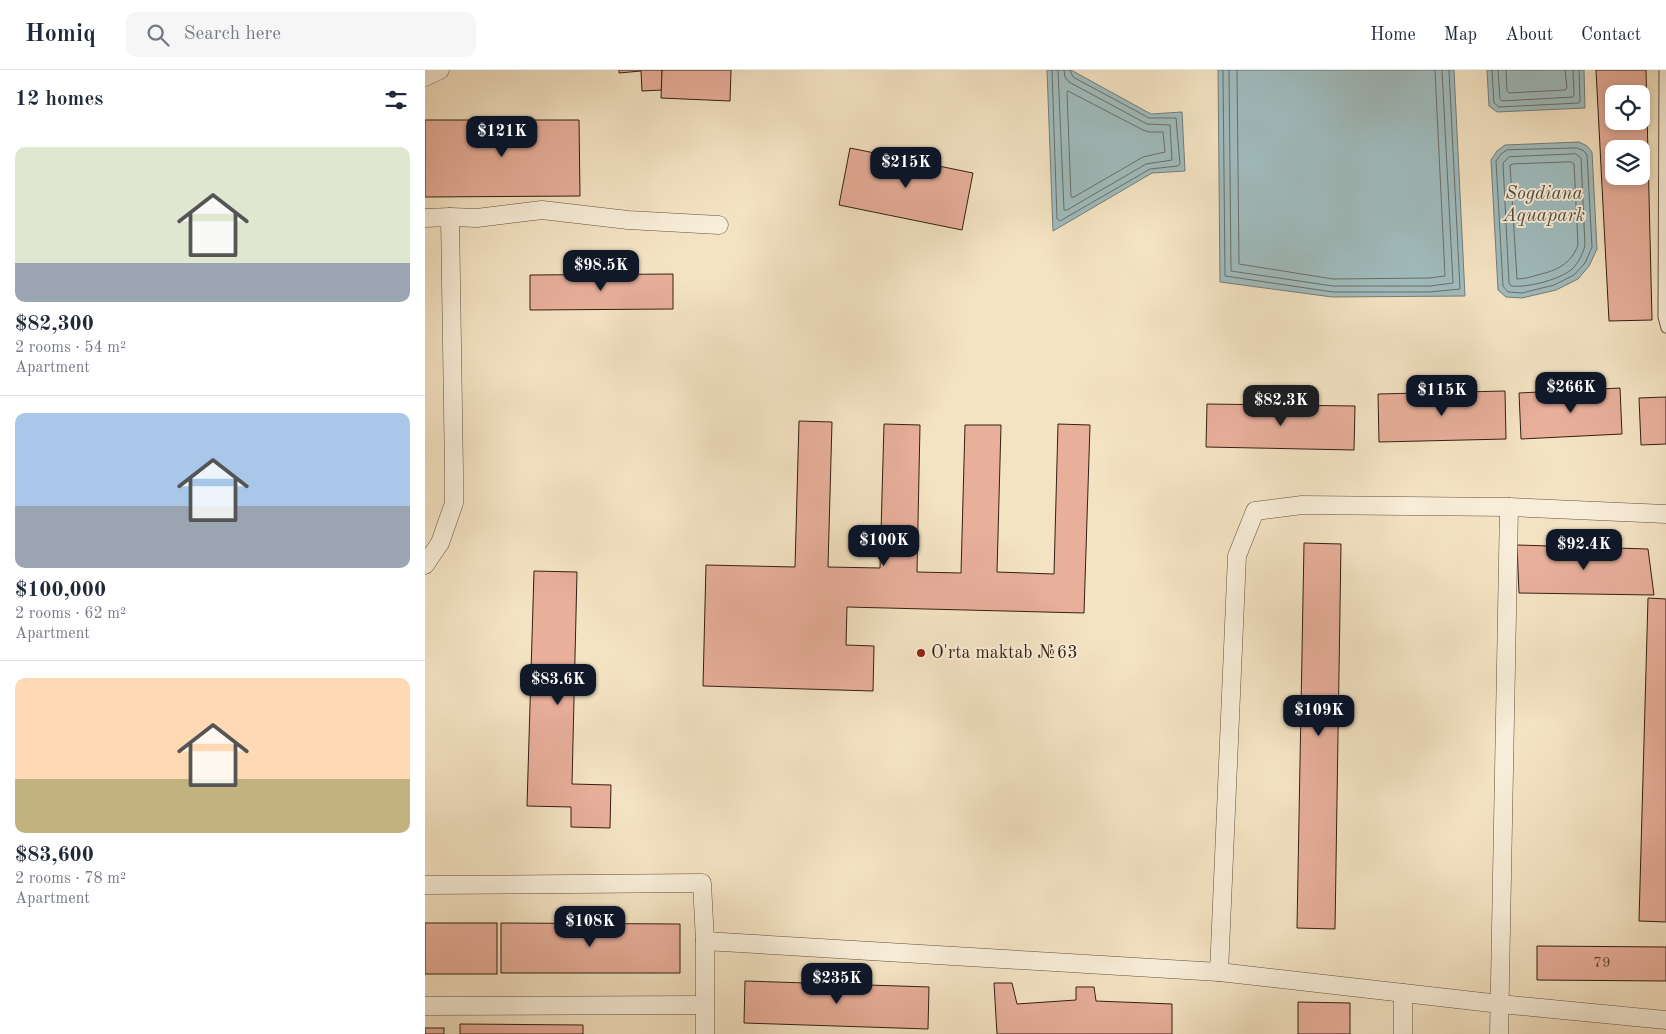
<!DOCTYPE html>
<meta charset="utf-8">
<style>
:root{--surface:#fff;--page:#f6f6f7;--text:#1f2937;--muted:#747a83;--line:#e0e1e3;--accent:#111827}
body{margin:0;font-family:"Old Standard TT",serif;background:var(--page);color:var(--text);height:100vh;display:flex;flex-direction:column;font-size:19px;white-space:nowrap}
*{box-sizing:border-box;margin:0}
p{font-size:16px;color:var(--muted)}
.icon{flex:none;width:28px;height:28px;fill:none;stroke:currentColor;stroke-width:2;stroke-linecap:round;stroke-linejoin:round}
.map{position:relative;flex:1;overflow:hidden}
.side{display:flex;flex-direction:column;background:var(--surface);width:425px}
.side>*{flex:none}
.fabs{position:absolute;left:1180px;top:15px;display:grid;gap:10px}
.fabs a{display:grid;place-items:center;width:45px;height:45px;border-radius:10px;background:var(--surface);box-shadow:0 2px 8px #0003;font-size:25px}
.price{position:absolute;translate:-50% -42px;padding:0 11px;border-radius:10px;background:var(--accent);color:#fff;font-size:16px;line-height:32px;filter:drop-shadow(0 1px 2px #0008)}
.price::after{content:'';position:absolute;left:50%;top:30px;width:15px;height:11px;margin-left:-8px;background:inherit;clip-path:polygon(0 0,100% 0,50% 100%)}
.price.current{background:#222;color:#fff}
ul{padding:0;list-style:none}
li{display:grid;align-content:center;gap:10px;height:265px;padding:0 15px}
li+li{border-top:1px solid var(--line)}
li span{display:grid;place-items:center;height:155px;border-radius:10px;color:#555}
li>.icon{margin-inline-start:auto}
span .icon{width:90px;height:90px;fill:#fffc;stroke-width:1}
li b{font-size:21px}
h2{display:flex;justify-content:space-between;align-items:center;height:60px;padding:0 15px;font-size:21px}
header{display:flex;align-items:center;gap:30px;box-sizing:border-box;height:70px;padding:0 25px;background:var(--surface);border-bottom:1px solid var(--line)}
header strong{font-size:24px}
nav{display:flex;gap:28px;margin-inline-start:auto;font-size:18px}
.search{width:350px;height:45px;background:var(--page);display:flex;align-items:center;gap:12px;box-sizing:border-box;padding:0 18px;border-radius:10px;color:var(--muted);font-size:19px}
main{display:flex;flex:1;min-height:0}
.map>svg:first-child{display:block}
</style>
<header>
<strong>Homiq</strong>
<div class="search"><svg class="icon" aria-label="search" viewBox="0 0 24 24"><circle cx="10" cy="10" r="6"/><path d="M15 15l6 6"/></svg>Search here</div>
<nav><a>Home</a><a>Map</a><a>About</a><a>Contact</a></nav>
</header>
<main>
<section class="side">
<h2>12 homes<svg class="icon" aria-label="filters" viewBox="0 0 24 24"><path d="M4 7h16M4 17h16"/><circle cx="9" cy="7" r="2"/><circle cx="15" cy="17" r="2"/></svg></h2>
<ul>
<li><span style="background:linear-gradient(#dfe7d0 75%,#9aa5b1 0)"><svg class="icon" aria-label="home" viewBox="0 0 24 24"><path d="M3 11l9-7 9 7M6 9v11h12V9"/></svg></span><div><b>$82,300</b><p>2 rooms · 54 m²</p><p>Apartment</p></div></li>
<li><span style="background:linear-gradient(#a9c7e8 60%,#9aa5b1 0)"><svg class="icon" aria-label="home" viewBox="0 0 24 24"><path d="M3 11l9-7 9 7M6 9v11h12V9"/></svg></span><div><b>$100,000</b><p>2 rooms · 62 m²</p><p>Apartment</p></div></li>
<li><span style="background:linear-gradient(#ffd9b3 65%,#c2b280 0)"><svg class="icon" aria-label="home" viewBox="0 0 24 24"><path d="M3 11l9-7 9 7M6 9v11h12V9"/></svg></span><div><b>$83,600</b><p>2 rooms · 78 m²</p><p>Apartment</p></div></li>
</ul>
</section>
<div class="map">
<svg width="1241" height="964" viewBox="0 0 1241 964">
<rect width="100%" height="100%" fill="#f4e3c3"/>
<filter id="stains"><feTurbulence type="fractalNoise" baseFrequency=".004" numOctaves="4"/><feColorMatrix values="0 0 0 0 .2 0 0 0 0 .09 0 0 0 0 .02 0 0 0 .5 -.17"/></filter>
<radialGradient id="worn" r=".72"><stop offset=".6" stop-color="#630" stop-opacity="0"/><stop offset="1" stop-color="#630" stop-opacity=".3"/></radialGradient>
<g fill="#a0bcbe" stroke="#757d79">
<polygon points="622,0 646,0 726,44 757,42 760,101 727,103 628,161"/>
<polygon points="793,0 1029,0 1040,226 907,227 795,212"/>
<polygon points="1062,0 1159,0 1160,38 1072,42 1064,36"/>
<polygon points="1154,72 1162,76 1167,82 1172,179 1164,196 1153,209 1131,220 1097,228 1081,227 1073,220 1066,90 1072,81 1080,75"/>
</g>
<g fill="none" stroke-linecap="round" stroke-linejoin="round">
<g stroke="#6a6e68" stroke-width="1">
<polyline points="627,0 632,149 635,151 725,99 753,96 755,94 751,48 724,48 648,7 645,0"/>
<polyline points="633,0 639,140 642,140 721,94 747,90 745,55 722,54 644,12 640,7 639,0"/>
<polyline points="798,0 800,206 908,222 1005,222 1035,219 1024,0"/>
<polyline points="804,0 806,201 908,216 1005,216 1028,213 1017,0"/>
<polyline points="812,0 814,194 908,209 1004,208 1020,206 1010,0"/>
<polyline points="1067,0 1069,33 1074,37 1154,33 1155,31 1154,0"/>
<polyline points="1073,0 1075,29 1077,31 1148,27 1149,25 1148,0"/>
<polyline points="1081,0 1082,21 1084,23 1140,20 1142,18 1140,0"/>
<polygon points="643,21 718,60 724,62 738,62 740,82 718,87 649,127 646,127 642,23"/>
<polygon points="1152,78 1159,81 1162,85 1167,177 1160,193 1149,205 1129,215 1097,223 1083,222 1078,216 1071,91 1076,84 1082,80"/>
<path d="M1151,84L1156,88L1160,176C1157,185 1153,194 1146,200C1133,210 1102,218 1086,216L1084,213L1078,93L1084,87Z"/>
<path d="M1146,92L1149,94L1153,175C1146,194 1131,201 1112,205C1106,207 1099,209 1092,209L1085,95L1088,94Z"/>
</g>
</g>
<g fill="#e8af9b" stroke="#341f11" fill-rule="evenodd">
<polygon points="194,0 237,0 237,20 217,21 216,1 194,3"/>
<polygon points="237,0 306,0 305,31 236,28"/>
<path d="M1171,0H1221L1227,250L1184,251ZM1189,24H1216V51H1189ZM1189,79H1216V106H1189Z"/>
<polygon points="0,50 154,50 155,126 0,127"/>
<polygon points="425,78 548,103 537,160 414,135"/>
<polygon points="248,204 248,239 105,240 105,205"/>
<polygon points="1195,318 1197,364 1096,369 1094,323"/>
<polygon points="1080,321 1081,369 954,372 953,324"/>
<polygon points="1241,327 1241,374 1216,375 1214,328"/>
<polygon points="782,334 930,336 929,380 781,377"/>
<polygon points="374,351 407,352 403,497 455,498 459,354 495,355 492,502 536,503 540,355 576,355 572,502 629,504 633,354 665,355 659,543 422,537 421,575 449,576 448,621 278,616 281,495 370,497"/>
<polygon points="879,473 916,474 910,859 872,858"/>
<polygon points="1092,475 1223,479 1229,525 1094,523"/>
<polygon points="109,501 152,502 147,714 186,715 185,758 146,757 146,737 102,736"/>
<polygon points="1223,528 1241,529 1241,852 1214,851"/>
<rect x="0" y="853" width="72" height="51"/>
<polygon points="76,853 255,854 255,903 76,903"/>
<polygon points="1112,876 1241,877 1241,911 1112,910"/>
<polygon points="320,911 504,917 503,959 319,953"/>
<polygon points="569,913 587,913 592,934 651,930 651,917 669,917 671,931 747,934 747,964 572,964"/>
<polygon points="873,932 925,933 925,964 873,964"/>
<polygon points="35,954 158,955 158,964 35,964"/>
<rect x="0" y="958" width="19" height="6"/>
</g>
<g fill="none" stroke-linecap="round" stroke-linejoin="round">
<g stroke="#64503e" stroke-width="11">
<polyline id="lane" points="1239,0 1238,247 1241,258"/>
</g>
<g stroke="#64503e" stroke-width="19">
<g id="street">
<polyline points="0,7 15,0"/>
<polyline points="25,147 52,148 117,140 203,150 294,155"/>
<polyline points="0,148 25,147 29,402 29,433 15,473 0,495"/>
<polyline points="0,815 277,813 280,871 280,964"/>
<polyline points="280,871 794,902 1075,934 1241,950"/>
<polyline points="794,902 812,486 830,441 877,435 1084,437 1241,444"/>
<polyline points="0,936 279,935"/>
<polyline points="978,964 978,923"/>
<polyline points="1074,964 1084,437"/>
</g>
</g>
<use href="#lane" stroke="#f8edd8" stroke-width="9"/>
<use href="#street" stroke="#f8edd8" stroke-width="18"/>
</g>
<circle fill="#8f2418" stroke="#f8edd8" stroke-width="2" cx="496" cy="583" r="5"/>
<g text-anchor="middle" dominant-baseline="central" stroke-width="4" stroke-linejoin="round" paint-order="stroke">
<g font-size="15" fill="#614334">
<text x="1177" y="893">79</text>
</g>
<g font-size="18" fill="#341f11" stroke="#f8edd8" text-anchor="start">
<text x="506" y="583">O'rta maktab №63</text>
</g>
<g font-size="19" font-style="italic" fill="#544e45" stroke="#f8edd8">
<text x="1119" y="124">Sogdiana<tspan x="1119" dy="22">Aquapark</tspan></text>
</g>
</g>
<rect width="100%" height="100%" filter="url(#stains)"/>
<rect width="100%" height="100%" fill="url(#worn)"/>
</svg>
<div class="fabs">
<a><svg class="icon" aria-label="locate" viewBox="0 0 24 24"><circle cx="12" cy="12" r="6"/><path d="M12 2v4M12 18v4M2 12h4M18 12h4"/></svg></a>
<a><svg class="icon" aria-label="layers" viewBox="0 0 24 24"><path d="M12 4l9 5-9 5-9-5zM3 14l9 5 9-5"/></svg></a>
</div>
<b class="price" style="left:77px;top:88px">$121K</b>
<b class="price" style="left:481px;top:119px">$215K</b>
<b class="price" style="left:176px;top:222px">$98.5K</b>
<b class="price" style="left:1146px;top:344px">$266K</b>
<b class="price" style="left:1017px;top:347px">$115K</b>
<b class="price current" style="left:856px;top:357px">$82.3K</b>
<b class="price" style="left:459px;top:497px">$100K</b>
<b class="price" style="left:1159px;top:501px">$92.4K</b>
<b class="price" style="left:133px;top:636px">$83.6K</b>
<b class="price" style="left:894px;top:667px">$109K</b>
<b class="price" style="left:165px;top:878px">$108K</b>
<b class="price" style="left:412px;top:935px">$235K</b>
</div>
</main>
